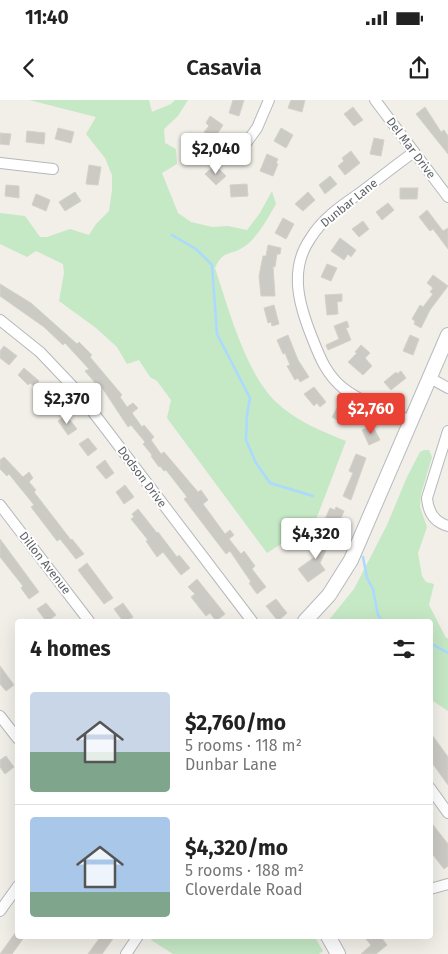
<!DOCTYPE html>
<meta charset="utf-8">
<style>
:root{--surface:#fff;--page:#f2f2f2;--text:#222;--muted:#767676;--line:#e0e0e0;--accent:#ea4335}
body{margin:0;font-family:"Fira Sans",sans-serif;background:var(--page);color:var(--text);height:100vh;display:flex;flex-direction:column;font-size:19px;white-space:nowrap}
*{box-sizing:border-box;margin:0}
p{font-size:16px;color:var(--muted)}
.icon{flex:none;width:28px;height:28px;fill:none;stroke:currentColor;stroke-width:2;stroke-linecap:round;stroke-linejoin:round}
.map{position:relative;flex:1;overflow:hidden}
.side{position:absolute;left:15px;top:519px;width:418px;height:320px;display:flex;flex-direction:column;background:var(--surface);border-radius:5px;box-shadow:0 5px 20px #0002}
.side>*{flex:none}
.price{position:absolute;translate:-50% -42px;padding:0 11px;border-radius:5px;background:#fff;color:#222;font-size:16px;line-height:32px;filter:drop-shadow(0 1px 2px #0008)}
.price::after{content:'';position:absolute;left:50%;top:30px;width:15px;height:11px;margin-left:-8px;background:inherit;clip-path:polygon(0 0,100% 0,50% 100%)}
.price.selected{background:var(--accent);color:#fff}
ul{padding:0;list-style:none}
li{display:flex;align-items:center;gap:15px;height:125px;padding:0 15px}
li+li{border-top:1px solid var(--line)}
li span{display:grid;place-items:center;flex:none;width:140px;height:100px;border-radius:5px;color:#555}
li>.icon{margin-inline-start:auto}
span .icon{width:60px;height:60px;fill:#fffc;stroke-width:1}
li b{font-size:21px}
h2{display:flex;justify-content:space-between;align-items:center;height:60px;padding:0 15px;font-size:21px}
.status{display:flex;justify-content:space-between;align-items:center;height:35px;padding:0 25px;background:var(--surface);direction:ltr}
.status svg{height:14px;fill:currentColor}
header{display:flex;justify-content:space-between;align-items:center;height:65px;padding:0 15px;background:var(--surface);font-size:22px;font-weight:600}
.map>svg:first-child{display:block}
</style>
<div class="status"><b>11:40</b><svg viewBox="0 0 49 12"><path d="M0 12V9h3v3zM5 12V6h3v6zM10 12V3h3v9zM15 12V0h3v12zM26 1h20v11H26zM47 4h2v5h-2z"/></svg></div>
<header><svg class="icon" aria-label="back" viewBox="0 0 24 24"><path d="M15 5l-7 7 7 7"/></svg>Casavia<svg class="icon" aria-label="share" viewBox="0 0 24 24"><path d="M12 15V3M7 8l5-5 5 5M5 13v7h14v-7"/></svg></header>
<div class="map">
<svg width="448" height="854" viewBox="0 0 448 854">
<rect width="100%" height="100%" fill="#f1efe8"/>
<g fill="#c5e8c5">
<path d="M29,0H149L152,12L171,4L175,0H188L178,16L164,29L165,43L176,49L177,64L162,73L178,113L191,122L212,127L228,126L247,130L260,113L272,91L276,104C267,119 258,138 242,148C229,156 223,150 215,168C228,207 246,274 276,302C296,321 321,331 346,341L314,425L305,443L292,437L267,453L167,318L171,300L157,281L150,277L139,260L127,264L117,247L96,228L59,201L64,173L63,164L36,151L27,157L0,144V113L25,116L40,137H47L70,129L89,135L96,124L109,111L112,90V75L105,58L86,34L96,17Z"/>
<polygon points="424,350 429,350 432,357 421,394 420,407 427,427 418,453 422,476 426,482 434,484 429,505 446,538 448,538 448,611 430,599 430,521 328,521 354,489 387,425 407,377 420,352"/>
<polygon points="154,836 314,836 323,851 319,854 173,854 151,840"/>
</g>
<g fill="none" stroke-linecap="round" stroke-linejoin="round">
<g stroke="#aadaff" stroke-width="2.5">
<polyline points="172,135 196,149 212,165 217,234 250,298 247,315 246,340 256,363 270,383 313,396"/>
<polyline points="363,457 367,478 373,489 378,515 382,521"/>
<polyline points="430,543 448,553"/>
</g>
</g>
<g fill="#cccac5" stroke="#d6d1c6">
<polygon points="233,0 244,0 239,16 229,13"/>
<polygon points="291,0 305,0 302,12 288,8"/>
<polygon points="353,7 363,20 354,26 344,14"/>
<polygon points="425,7 441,32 444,30 448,36 448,54 416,14"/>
<polygon points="210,16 223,25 214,39 204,32 209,26 206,23"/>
<polygon points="58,28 74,32 71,43 55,39"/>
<polygon points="281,28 293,35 286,48 274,41"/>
<polygon points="27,31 45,33 44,44 26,42"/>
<polygon points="0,33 11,34 9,45 0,44"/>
<polygon points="374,38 384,40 381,56 370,54"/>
<polygon points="351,51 360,63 345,75 338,66 344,61 342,58"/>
<polygon points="267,54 278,59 276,63 278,64 273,76 260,71"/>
<polygon points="89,65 101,67 98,85 86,84"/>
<polygon points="215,65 226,76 216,85 205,74"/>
<polygon points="330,76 337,84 325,94 319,85"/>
<polygon points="247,84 248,96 231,97 230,85"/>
<polygon points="6,85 19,86 19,98 5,96"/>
<polygon points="400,88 418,88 417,99 400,99"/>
<polygon points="75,92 81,101 65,111 59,102"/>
<polygon points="308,92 315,100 303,111 295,104"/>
<polygon points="36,94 50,100 46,111 32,105"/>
<polygon points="388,103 394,110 382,120 376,112"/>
<polygon points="427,110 443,131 448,128 448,149 433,129 430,131 419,117"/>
<polygon points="283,118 294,124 286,139 275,133"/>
<polygon points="363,121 369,129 359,137 352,129"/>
<polygon points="340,138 356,150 351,157 348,154 344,160 331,151"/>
<polygon points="268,145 281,148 280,154 277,154 275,167 273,166 275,196 261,196 259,176 263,156 266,156"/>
<polygon points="327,164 337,168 331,181 321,177"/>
<polygon points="433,175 448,186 430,210 421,228 414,224 415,221 412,219 420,205 423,207 433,194 430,192 433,188 427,183"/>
<polygon points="0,184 31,203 77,244 79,242 92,255 90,257 122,295 120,297 127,307 133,303 138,308 132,313 142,327 144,325 154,337 151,340 161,354 164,352 198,392 201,390 208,400 203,404 225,434 230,430 234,435 229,439 241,454 244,451 255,466 252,469 266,487 257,494 249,483 251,482 230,451 226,454 184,399 187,397 166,370 164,371 160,366 159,367 151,356 152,355 143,344 145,342 131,325 128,327 99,283 97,285 85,271 89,269 65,243 63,245 44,227 0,196"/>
<polygon points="342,194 342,201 337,202 338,214 327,215 325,195"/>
<polygon points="274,205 279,224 272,226 271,222 268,223 264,208"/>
<polygon points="347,221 349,227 346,228 351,240 328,250 326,245 339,239 334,226"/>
<polygon points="288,235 298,260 309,277 300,282 298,278 295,280 287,266 290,265 285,253 283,254 277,240"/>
<polygon points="410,235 419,239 413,255 403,251"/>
<polygon points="361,245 370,253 365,258 372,266 363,275 348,262 357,253 355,252"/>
<polygon points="4,246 17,256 9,265 0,258 0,251"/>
<polygon points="24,268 39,281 34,286 30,283 28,285 18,275"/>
<polygon points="401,271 406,278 391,290 384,282 396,272 397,274"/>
<polygon points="314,287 326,302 320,307 317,303 314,306 304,294"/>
<polygon points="49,290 62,304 56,309 53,305 51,307 41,296"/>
<polygon points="337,308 350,315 344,324 332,317"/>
<polygon points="66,315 77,329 68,335 58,321"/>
<polygon points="372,325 380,340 369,345 362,330"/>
<polygon points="88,338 97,349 88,356 79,344"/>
<polygon points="356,354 366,358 351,400 343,396 353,373 349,371"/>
<polygon points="4,357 23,377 29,372 33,378 29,382 36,390 34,392 71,440 72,439 84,454 76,459 60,439 57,441 31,407 34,405 9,374 7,376 0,369 0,360"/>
<polygon points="105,360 114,373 106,379 96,367"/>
<polygon points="125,385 134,397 124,404 116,392"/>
<polygon points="336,407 344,411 338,425 325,419 330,408 335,410"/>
<polygon points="138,409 157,433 158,432 177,457 179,455 190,468 181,475 163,452 157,457 146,441 148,440 131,419 134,417 132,414"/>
<polygon points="321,435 331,440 320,463 325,470 308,482 298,469 319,454 313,451"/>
<polygon points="0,439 39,492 29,499 21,488 23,486 0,457"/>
<polygon points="87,463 113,498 104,504 78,470"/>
<polygon points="197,479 225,514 216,521 210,513 206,516 191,497 195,494 188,487"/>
<polygon points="276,499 287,513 278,521 266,506"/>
<polygon points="46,503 56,515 48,521 46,521 37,509"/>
<polygon points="123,503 133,517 127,521 123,521 114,509"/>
<polygon points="0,566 14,585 6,591 0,584"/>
<polygon points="430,632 448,657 448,685 430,660"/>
<polygon points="6,656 14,667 5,674 0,667 0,660"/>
<polygon points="430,721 448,744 448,766 444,769 430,751"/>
<polygon points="18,829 18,836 25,836 12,854 0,854"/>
<polygon points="101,836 115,836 102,854 88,854"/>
<polygon points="369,836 380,836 387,845 376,854 361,854 371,845 366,839"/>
</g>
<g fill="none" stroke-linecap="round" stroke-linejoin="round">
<g stroke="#b5b8bc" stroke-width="12">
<g id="street">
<polyline points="375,0 448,97"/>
<polyline points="241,50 257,28 269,0"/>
<polyline points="0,63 53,69"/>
<polyline points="0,220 40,252 77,291 252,521"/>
<polyline points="430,278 448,288"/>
<path d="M411,321C388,311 362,303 343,288C327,275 320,258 313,240C300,208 288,171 310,139C322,119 341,106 360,93C378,79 396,65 414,52"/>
<path d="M448,331L427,398C428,412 434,422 448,426"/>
<polyline points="0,405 89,521"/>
<polyline points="0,616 18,639"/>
<polyline points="430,688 448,713"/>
<polyline points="430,789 448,784"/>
<polyline points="0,811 18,786"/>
<polyline points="126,854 138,836"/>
</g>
</g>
<g stroke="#b6babf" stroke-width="16">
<g id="secondary">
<polyline points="305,521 329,495 351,460 448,235"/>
<polyline points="328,836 338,854"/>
</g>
</g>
<use href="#street" stroke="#fff" stroke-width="10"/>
<use href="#secondary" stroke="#fff" stroke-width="14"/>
</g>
<g text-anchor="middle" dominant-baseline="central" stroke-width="4" stroke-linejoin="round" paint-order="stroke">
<g font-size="12" fill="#5f6368" stroke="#fff">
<text transform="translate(411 48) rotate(53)">Del Mar Drive</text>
<text transform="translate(349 103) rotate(-39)">Dunbar Lane</text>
<text transform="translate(142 377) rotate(53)">Dodson Drive</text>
<text transform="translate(45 463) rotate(52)">Dillon Avenue</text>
</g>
</g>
</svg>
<b class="price" style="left:216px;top:75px">$2,040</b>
<b class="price" style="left:67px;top:325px">$2,370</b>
<b class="price selected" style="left:371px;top:335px">$2,760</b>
<b class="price" style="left:316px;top:460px">$4,320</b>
<section class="side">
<h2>4 homes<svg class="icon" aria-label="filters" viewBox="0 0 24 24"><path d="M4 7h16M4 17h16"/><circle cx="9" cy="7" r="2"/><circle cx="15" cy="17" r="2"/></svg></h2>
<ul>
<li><span style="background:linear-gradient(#c9d6e8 60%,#7fa58c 0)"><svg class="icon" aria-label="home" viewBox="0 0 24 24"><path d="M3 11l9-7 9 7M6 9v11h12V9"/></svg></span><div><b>$2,760/mo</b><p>5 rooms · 118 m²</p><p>Dunbar Lane</p></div></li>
<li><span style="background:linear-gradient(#a9c7e8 75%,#7fa58c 0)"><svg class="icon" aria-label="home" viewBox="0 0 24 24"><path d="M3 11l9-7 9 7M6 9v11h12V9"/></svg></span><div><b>$4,320/mo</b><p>5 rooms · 188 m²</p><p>Cloverdale Road</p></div></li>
</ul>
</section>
</div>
